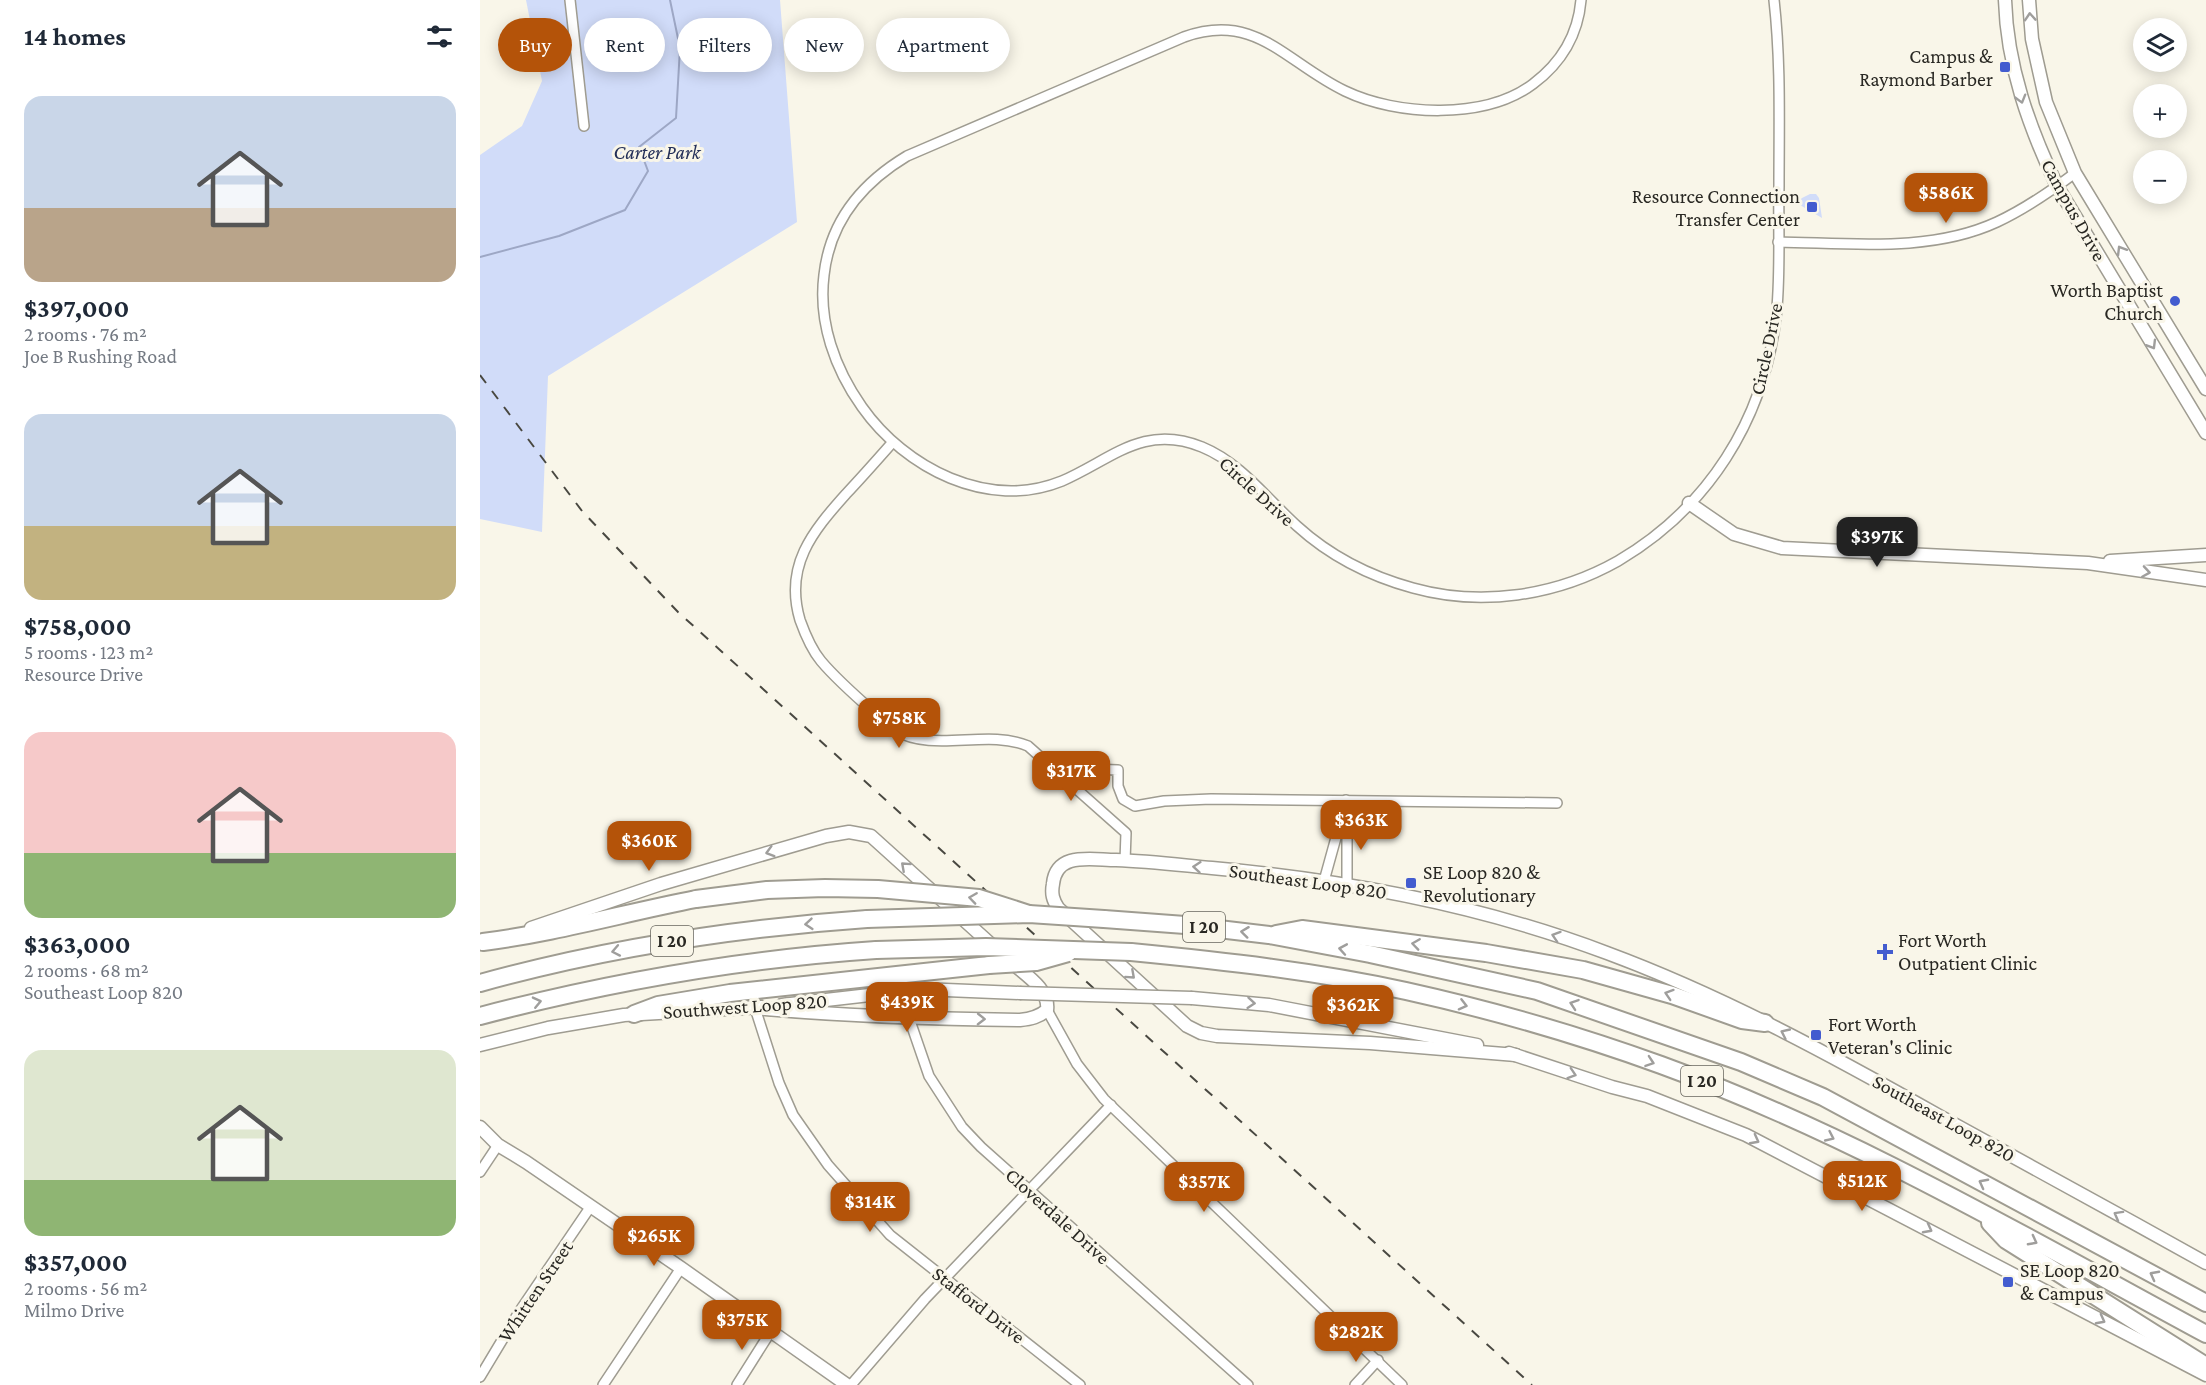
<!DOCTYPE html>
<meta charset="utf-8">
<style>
:root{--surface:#fff;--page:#f6f6f7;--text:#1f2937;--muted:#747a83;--accent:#b45309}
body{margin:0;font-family:"Crimson Pro",serif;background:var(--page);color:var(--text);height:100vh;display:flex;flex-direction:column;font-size:22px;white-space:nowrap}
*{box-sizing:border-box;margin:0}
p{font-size:20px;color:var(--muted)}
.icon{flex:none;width:33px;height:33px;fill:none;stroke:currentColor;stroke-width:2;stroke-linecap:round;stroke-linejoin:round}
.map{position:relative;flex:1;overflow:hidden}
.panel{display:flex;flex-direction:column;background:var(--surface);width:480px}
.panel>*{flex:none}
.top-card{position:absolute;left:18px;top:18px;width:570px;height:54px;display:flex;gap:12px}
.buttons{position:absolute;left:1653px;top:18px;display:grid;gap:12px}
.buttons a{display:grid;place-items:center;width:54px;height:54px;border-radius:50%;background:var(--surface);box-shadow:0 3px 15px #0003;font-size:30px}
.price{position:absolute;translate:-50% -51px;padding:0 14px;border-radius:12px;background:var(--accent);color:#fff;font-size:20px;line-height:39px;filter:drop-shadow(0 2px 3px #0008)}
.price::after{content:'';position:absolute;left:50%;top:36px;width:18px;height:14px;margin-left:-9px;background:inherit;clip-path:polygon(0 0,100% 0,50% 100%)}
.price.selected{background:#222;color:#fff}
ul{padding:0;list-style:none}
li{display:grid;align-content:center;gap:12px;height:318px;padding:0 24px}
li span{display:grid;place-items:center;height:186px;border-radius:18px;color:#555}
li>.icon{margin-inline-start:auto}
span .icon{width:108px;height:108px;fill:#fffc;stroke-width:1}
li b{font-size:26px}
h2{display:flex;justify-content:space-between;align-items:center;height:72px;padding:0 24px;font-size:26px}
.pill{padding:0 21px;border-radius:27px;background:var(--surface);box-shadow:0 3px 15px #0003;font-size:21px;line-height:54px}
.pill.selected{background:var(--accent);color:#fff}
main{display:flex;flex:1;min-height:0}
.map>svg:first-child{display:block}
</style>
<main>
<section class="panel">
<h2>14 homes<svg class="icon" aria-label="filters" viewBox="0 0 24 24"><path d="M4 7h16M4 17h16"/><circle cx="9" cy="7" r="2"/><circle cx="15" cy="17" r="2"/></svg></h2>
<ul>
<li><span style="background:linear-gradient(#c9d6e8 60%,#b9a48a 0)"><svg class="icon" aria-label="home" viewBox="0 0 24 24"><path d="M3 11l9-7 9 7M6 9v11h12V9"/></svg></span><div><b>$397,000</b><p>2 rooms · 76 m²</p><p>Joe B Rushing Road</p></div></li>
<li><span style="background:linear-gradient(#c9d6e8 60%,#c2b280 0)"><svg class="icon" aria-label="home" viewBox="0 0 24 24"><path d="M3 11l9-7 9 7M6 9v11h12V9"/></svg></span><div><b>$758,000</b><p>5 rooms · 123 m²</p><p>Resource Drive</p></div></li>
<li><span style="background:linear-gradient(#f6c9c9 65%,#8fb573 0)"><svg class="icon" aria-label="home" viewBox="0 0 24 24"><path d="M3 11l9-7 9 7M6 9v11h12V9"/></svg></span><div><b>$363,000</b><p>2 rooms · 68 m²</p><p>Southeast Loop 820</p></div></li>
<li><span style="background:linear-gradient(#dfe7d0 70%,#8fb573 0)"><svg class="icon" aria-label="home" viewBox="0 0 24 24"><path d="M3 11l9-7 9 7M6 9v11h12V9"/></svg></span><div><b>$357,000</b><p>2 rooms · 56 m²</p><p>Milmo Drive</p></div></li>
</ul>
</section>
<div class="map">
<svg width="1726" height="1385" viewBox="0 0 1726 1385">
<rect width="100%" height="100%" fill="#f9f6e9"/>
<g fill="#d1dcf9">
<polygon points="46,0 300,0 317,222 68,376 62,532 0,519 0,155 42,126 62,81"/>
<polygon points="1330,194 1336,194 1339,198 1342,218 1320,205 1320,199"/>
</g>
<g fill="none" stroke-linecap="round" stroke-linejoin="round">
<polyline stroke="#9da7c5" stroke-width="2" points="0,257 79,236 145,210 168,171 159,147 196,118 200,48 190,0"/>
<g stroke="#9f9c91" stroke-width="12">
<g id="street">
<polyline points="90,0 104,126"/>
<path d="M1101,0C1098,35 1081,63 1053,84C1005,120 917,116 865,91C806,63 776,11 704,37L427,156C382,183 350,221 344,275C338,322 355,369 382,407C425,468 508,511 582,481C631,460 663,423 722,447C761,463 787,499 817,526C850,556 889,576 933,588C1001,607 1076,596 1138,561C1228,508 1283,421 1296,318C1301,275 1298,229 1299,186C1299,123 1301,62 1294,0"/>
<path d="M1298,242C1370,243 1450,253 1517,222C1545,209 1571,191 1595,173"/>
<path d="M412,443C397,460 382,477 366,494C332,532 304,566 320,620C325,634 331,649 341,661C362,686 390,708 414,730C456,754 505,728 548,746L646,833L645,861"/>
<polyline points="584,778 608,769 638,770 638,786 643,799 655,806 684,801 731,799 1077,803"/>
<polyline points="866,800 864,821 867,834 867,885"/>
<polyline points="844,881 857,834 864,821"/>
<polyline points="275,1008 299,1083 313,1115 348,1165 410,1235 600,1385"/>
<polyline points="567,1010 597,1064 624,1099 922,1385"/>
<polyline points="429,1018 449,1076 482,1127 501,1147 768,1385"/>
<polyline points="0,1172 18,1145"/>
<polyline points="0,1377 39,1312 111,1206"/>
<polyline points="123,1385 201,1268"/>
<polyline points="257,1385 291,1331"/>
<polyline points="371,1385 445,1299 631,1105"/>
<polyline points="875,1385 898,1360"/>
</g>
</g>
<g stroke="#9f9c91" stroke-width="15">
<g id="secondary">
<path d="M1525,0C1527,66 1549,127 1577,186L1726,433"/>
<polyline points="1549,0 1552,39 1566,102 1595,173 1726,389"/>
<polyline points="1209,503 1254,534 1302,548 1608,563 1726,580"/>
<polyline points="1630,561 1726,555"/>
<polyline points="51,928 181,884 346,836 369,832 391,836 515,948"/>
<polyline points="712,998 789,1005 997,1045"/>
<polyline points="302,1005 442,989 540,993"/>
<path d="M275,1008C363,1016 451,1019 540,1020C551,1019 559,1017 567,1010C570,989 544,974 531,962"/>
<polyline points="0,1045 68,1028 144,1015 282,1007"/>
<polyline points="1029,1053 1132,1087 1167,1096 1266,1135 1726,1375"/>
<path d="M1036,1055L890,1043L737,1036L721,1033L707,1026L578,908C573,900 571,894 573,884C576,851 612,860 636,860C668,861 700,865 732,868C866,880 1000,905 1127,953C1243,996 1353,1056 1461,1117C1550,1166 1638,1214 1726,1263"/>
<polyline points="0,1127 18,1145 46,1162 201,1268 367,1385"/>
</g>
</g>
<g stroke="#9f9c91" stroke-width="20">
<g id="highway">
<polyline points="624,919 705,925 789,935 890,954 1057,991 1261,1062 1343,1097 1726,1303"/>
<polyline points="796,934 822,929 1006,953 1103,970 1192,995 1262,1020 1285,1023"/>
<path d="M3,942C75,933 144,913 216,899"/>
<path d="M651,952C743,961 835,971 926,991C1012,1010 1098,1035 1181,1065C1371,1134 1548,1238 1726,1334"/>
<path d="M0,983C127,948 256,928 387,919"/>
<polyline points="154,1014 178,1005 250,993 509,965"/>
<path d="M0,1016C130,982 262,959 396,950"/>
<polyline points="1510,1223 1526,1240 1726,1366"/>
</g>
</g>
<use href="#street" stroke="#fff" stroke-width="9"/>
<use href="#secondary" stroke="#fff" stroke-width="12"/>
<use href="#highway" stroke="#fff" stroke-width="16"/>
<polyline stroke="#494841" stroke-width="2" stroke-dasharray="10 10" stroke-linecap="butt" points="0,375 102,511 198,612 1052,1385"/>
<g stroke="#9f9c91" stroke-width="15" stroke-linecap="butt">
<polyline id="secondary-bridge" points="540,993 712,998"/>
</g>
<g stroke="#9f9c91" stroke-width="20" stroke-linecap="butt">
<g id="highway-bridge">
<polyline points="216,899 287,890 345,888 398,889 499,898 549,914"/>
<polyline points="387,919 549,914 624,919"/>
<polyline points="396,950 506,947 651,952"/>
<polyline points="509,965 556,962 588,953"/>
</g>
</g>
<use href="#secondary-bridge" stroke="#fff" stroke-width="12"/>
<use href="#highway-bridge" stroke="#fff" stroke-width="16"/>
</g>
<defs><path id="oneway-chevron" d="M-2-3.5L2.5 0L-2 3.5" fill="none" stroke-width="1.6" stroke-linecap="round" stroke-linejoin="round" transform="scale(1.5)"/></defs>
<g stroke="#9f9e9c">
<use href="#oneway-chevron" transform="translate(1550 17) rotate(-94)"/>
<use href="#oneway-chevron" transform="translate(1541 99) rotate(74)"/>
<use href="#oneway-chevron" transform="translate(1641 250) rotate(-121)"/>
<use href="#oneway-chevron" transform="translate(1672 345) rotate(59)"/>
<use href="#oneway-chevron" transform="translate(1666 572) rotate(9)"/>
<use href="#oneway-chevron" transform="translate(290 852) rotate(164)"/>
<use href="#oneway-chevron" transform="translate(425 866) rotate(-138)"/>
<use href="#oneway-chevron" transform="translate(717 867) rotate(-175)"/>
<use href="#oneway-chevron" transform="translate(493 898) rotate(-172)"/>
<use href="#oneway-chevron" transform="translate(329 924) rotate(175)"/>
<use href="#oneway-chevron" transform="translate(765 932) rotate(-173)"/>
<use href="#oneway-chevron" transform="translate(1076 936) rotate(-162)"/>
<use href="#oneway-chevron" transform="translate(936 944) rotate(-172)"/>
<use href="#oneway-chevron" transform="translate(863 949) rotate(-170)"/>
<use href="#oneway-chevron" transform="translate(136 951) rotate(169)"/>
<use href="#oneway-chevron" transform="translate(651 975) rotate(42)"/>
<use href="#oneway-chevron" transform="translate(1189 994) rotate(-162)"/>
<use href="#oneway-chevron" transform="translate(57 1002) rotate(-13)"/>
<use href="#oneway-chevron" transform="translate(771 1003) rotate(5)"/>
<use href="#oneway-chevron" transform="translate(1094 1004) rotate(-161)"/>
<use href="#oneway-chevron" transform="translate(983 1005) rotate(14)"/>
<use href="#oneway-chevron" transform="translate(501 1019) rotate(1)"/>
<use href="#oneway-chevron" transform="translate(1305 1033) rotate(-155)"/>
<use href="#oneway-chevron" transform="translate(1170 1062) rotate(19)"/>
<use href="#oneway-chevron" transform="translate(1092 1074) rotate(18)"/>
<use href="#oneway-chevron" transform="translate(1350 1137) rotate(25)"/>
<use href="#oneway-chevron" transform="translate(1275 1140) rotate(28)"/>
<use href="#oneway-chevron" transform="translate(1503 1183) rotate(-152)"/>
<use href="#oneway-chevron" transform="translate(1638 1215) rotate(-151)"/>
<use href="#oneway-chevron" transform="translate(1448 1229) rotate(28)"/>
<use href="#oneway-chevron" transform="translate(1553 1241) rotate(28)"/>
<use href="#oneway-chevron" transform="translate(1674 1275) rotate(-152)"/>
<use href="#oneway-chevron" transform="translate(1621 1320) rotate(28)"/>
</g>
<g fill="#435ccf" stroke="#f9f6e9" stroke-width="2">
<rect x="1519" y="61" width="12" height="12" rx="3"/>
<rect x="1326" y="201" width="12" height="12" rx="3"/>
<circle cx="1695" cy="301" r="6"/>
<rect x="925" y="877" width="12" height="12" rx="3"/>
<path d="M1402 943h6v6h6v6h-6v6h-6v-6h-6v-6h6z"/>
<rect x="1330" y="1029" width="12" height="12" rx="3"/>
<rect x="1522" y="1276" width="12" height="12" rx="3"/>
</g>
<g text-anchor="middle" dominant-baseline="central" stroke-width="6" stroke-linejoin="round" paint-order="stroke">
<g fill="#f9f6e9" stroke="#67665e" stroke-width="1.5">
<rect x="703" y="912" width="42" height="30" rx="4.5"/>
<rect x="171" y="926" width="42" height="30" rx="4.5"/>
<rect x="1201" y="1066" width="42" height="30" rx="4.5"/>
</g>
<g font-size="18" font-weight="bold" fill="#292823">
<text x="724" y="927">I 20</text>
<text x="192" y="941">I 20</text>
<text x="1222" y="1081">I 20</text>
</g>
<g font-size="20" fill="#292823" stroke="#f9f6e9" text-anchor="start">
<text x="1513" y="56" text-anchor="end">Campus &amp;<tspan x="1513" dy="23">Raymond Barber</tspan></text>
<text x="1320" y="196" text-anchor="end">Resource Connection<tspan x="1320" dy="23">Transfer Center</tspan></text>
<text x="1683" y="290" text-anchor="end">Worth Baptist<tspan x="1683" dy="23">Church</tspan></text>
<text x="943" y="872">SE Loop 820 &amp;<tspan x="943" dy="23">Revolutionary</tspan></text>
<text x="1418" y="940">Fort Worth<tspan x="1418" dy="23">Outpatient Clinic</tspan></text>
<text x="1348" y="1024">Fort Worth<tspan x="1348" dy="23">Veteran's Clinic</tspan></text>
<text x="1540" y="1270">SE Loop 820<tspan x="1540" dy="23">&amp; Campus</tspan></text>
</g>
<g font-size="20" font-style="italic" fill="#232f58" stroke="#f9f6e9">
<text x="177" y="152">Carter Park</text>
</g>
<g font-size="20" fill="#292823" stroke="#f9f6e9">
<text transform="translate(1594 210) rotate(61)">Campus Drive</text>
<text transform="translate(1286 349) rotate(-78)">Circle Drive</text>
<text transform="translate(777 491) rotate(42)">Circle Drive</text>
<text transform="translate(828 881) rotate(8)">Southeast Loop 820</text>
<text transform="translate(265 1006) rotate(-4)">Southwest Loop 820</text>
<text transform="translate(1464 1118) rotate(29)">Southeast Loop 820</text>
<text transform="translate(578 1216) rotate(42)">Cloverdale Drive</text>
<text transform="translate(55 1291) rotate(-56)">Whitten Street</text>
<text transform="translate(499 1305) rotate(38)">Stafford Drive</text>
</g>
</g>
</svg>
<div class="buttons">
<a><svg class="icon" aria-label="layers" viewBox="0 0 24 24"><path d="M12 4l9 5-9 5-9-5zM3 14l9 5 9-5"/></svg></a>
<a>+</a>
<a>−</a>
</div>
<b class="price" style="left:1466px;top:224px">$586K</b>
<b class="price selected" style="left:1397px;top:568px">$397K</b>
<b class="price" style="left:419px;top:749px">$758K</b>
<b class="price" style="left:591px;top:802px">$317K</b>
<b class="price" style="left:881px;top:851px">$363K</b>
<b class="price" style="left:169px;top:872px">$360K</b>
<b class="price" style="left:427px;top:1033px">$439K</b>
<b class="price" style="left:873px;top:1036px">$362K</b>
<b class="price" style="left:1382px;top:1212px">$512K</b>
<b class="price" style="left:724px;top:1213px">$357K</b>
<b class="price" style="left:390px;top:1233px">$314K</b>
<b class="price" style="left:174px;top:1267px">$265K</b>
<b class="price" style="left:262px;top:1351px">$375K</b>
<b class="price" style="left:876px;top:1363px">$282K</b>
<div class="top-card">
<a class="pill selected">Buy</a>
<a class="pill">Rent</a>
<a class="pill">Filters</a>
<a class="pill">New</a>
<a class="pill">Apartment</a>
</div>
</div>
</main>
